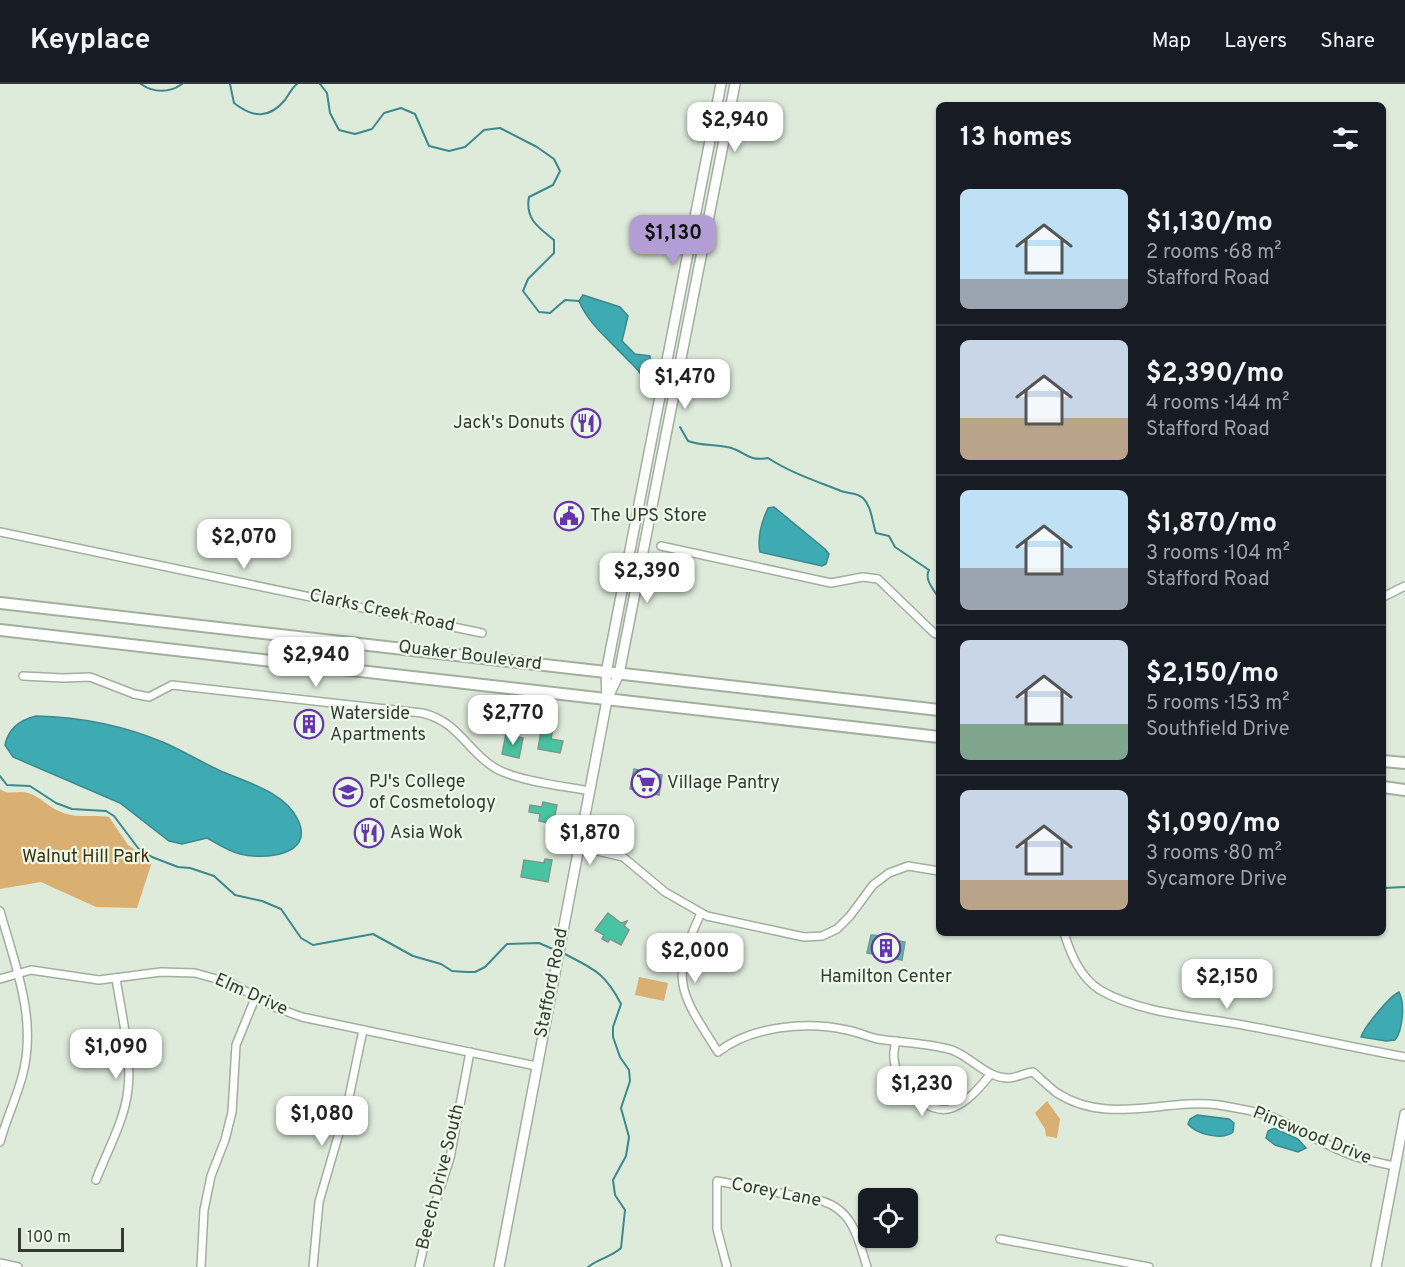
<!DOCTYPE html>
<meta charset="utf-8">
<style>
:root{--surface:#171b24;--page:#242831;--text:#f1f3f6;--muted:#9ea1a6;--line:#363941;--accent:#b29ed5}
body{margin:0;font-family:Overpass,sans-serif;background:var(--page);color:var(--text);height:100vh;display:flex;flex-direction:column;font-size:22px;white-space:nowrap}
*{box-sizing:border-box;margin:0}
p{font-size:20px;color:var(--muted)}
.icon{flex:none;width:33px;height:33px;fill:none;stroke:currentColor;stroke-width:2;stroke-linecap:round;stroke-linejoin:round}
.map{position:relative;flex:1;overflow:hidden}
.panel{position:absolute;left:936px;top:18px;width:450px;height:834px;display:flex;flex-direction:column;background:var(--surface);border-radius:9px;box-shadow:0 2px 4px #0004}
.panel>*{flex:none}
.buttons{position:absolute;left:858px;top:1104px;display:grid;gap:12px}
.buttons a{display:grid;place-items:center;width:60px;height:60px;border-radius:9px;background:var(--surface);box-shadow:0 2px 4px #0004;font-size:30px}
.scale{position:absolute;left:18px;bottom:15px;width:106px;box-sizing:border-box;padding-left:6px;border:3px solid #353a34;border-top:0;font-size:16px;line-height:21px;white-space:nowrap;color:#353a34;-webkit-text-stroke:4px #ecf9e8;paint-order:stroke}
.price{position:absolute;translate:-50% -51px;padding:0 14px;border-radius:12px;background:#fff;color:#222;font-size:20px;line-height:39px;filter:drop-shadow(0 2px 3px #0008)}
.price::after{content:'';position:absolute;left:50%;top:36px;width:18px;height:14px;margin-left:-9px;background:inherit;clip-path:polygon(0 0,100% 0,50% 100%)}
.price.current{background:var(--accent);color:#111}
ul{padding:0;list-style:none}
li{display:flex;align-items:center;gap:18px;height:150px;padding:0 24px}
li+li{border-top:2px solid var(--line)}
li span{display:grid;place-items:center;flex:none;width:168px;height:120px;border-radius:9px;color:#555}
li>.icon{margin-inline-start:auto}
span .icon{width:72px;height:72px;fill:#fffc;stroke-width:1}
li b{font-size:26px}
h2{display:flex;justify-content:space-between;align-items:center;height:72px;padding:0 24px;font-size:26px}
header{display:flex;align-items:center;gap:36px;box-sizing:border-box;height:84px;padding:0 30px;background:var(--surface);border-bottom:2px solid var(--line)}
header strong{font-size:28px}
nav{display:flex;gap:33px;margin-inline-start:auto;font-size:21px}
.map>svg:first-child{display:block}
</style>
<header>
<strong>Keyplace</strong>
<nav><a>Map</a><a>Layers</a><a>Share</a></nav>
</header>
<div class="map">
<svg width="1405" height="1183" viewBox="0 0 1405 1183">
<rect width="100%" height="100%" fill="#deebdb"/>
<g fill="#d9af72">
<path d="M0,705C8,712 18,706 28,709C40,712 49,724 61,728C77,735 92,730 109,733L128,761L152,778L137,824L96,823L41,798L0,805Z"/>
<polygon points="639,893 668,899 664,917 635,911"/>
<polygon points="1047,1017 1060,1035 1057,1054 1046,1052 1045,1045 1035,1029"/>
</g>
<g fill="#3eabb3" stroke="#3b898d" stroke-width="1.5">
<path d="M583,211L620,223L628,232L622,257L635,270L650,272L652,290L644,295C636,281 633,282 623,271C607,254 588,239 579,217Z"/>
<path d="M774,423L825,465L829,470L826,480L822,482L760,468C757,453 762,437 768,424Z"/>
<path d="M36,632C79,633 125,642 165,659C185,668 203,679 223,688C247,698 286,709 298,736C315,772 263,776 240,770C228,767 218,760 207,754L182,760L169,757L120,719L13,673L5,661C8,645 20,636 36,632Z"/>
<path d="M1399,908C1405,919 1403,946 1395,956L1386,957L1361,953C1364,943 1390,912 1399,908Z"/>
<path d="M1197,1031L1229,1035L1234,1039L1233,1048C1222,1057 1196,1050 1188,1040L1190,1035Z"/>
<polygon points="1274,1044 1298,1055 1306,1064 1298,1068 1275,1061 1266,1054 1268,1047"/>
</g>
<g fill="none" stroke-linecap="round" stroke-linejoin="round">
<g stroke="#3b898d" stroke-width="2">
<path d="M141,0C153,9 170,9 182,0"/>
<path d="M230,0L234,19C253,34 269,35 285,16C289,10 292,4 297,0"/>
<path d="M320,0L327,9L330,29L339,46L355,50L372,45L384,29L401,24L415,30L429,62L449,67L465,63L484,46L500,44L537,63L554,75L560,87L553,101L529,113C525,135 538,143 554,156V169L528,195L523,207L539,228L550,229L565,216L579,217"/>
<path d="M680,343L688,357C701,362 714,360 727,363C745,366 746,378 768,374C791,389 816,397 841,407C849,410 856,408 863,414C872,423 872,438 876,449L889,452L895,463L929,486C924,495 933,505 939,514"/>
<polyline points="0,692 7,701 30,702 56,719 72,725 106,727 114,732 138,764 152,773 178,783 190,784 214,792 235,811 262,817 281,825 301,854 313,861 373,850 413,872 441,880 452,887 466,888 475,888 485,883 507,860 539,859 555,866"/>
<polyline points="1383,804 1405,803"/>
<path d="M561,868C593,885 604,887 621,920L613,943V953L620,973L629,986L630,997L621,1024L629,1053L626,1072L613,1096L615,1111L625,1126L621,1164C611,1173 598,1175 588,1183"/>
</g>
</g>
<g fill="#47c4a1" stroke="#7f948c" stroke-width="1.5">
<polygon points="301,631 320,634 317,650 299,647"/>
<polygon points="542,641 553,643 551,655 563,657 560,669 538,665"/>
<polygon points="506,650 523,654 519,674 502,670"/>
<polygon points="634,685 662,691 659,711 630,705"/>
<polygon points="543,718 557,721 553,740 539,737 540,730 529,728 530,721 542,723"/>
<polygon points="545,775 552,776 548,798 521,793 524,776 544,779"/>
<polygon points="608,829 621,839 627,837 624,842 629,846 621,861 610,855 608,858 602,855 604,851 595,846"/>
<polygon points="871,851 894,853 894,856 905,858 902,876 867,869"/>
</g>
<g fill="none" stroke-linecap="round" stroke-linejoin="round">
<g stroke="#a2ae9e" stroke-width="10">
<g id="street">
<polyline points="0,448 482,549"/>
<polyline points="661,462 831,499 863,493 878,495 934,549 939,551"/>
<polyline points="1383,513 1405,502"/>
<path d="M23,592L63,594L90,593L134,610L149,613L172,601L422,629C458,637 467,667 495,684C517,697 564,702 590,707"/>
<polyline points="580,763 623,773 665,808 707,832 804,853 822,852 837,845 850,832 873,801 889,789 908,782 939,787"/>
<path d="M0,827C15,881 38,936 22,993C16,1015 6,1036 0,1058"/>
<path d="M701,829C669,898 680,908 718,968C752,942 806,937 847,946C858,948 868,953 878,955C903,959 928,959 952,966C973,974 987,995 1010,994C1018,993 1025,989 1033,988C1041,995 1049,1003 1057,1009C1108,1042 1164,1014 1219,1021C1236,1024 1256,1027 1272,1033C1299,1044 1324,1061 1351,1071C1365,1076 1380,1079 1395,1082"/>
<path d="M1064,849C1071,871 1080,893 1100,906C1139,929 1199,933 1243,941C1297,951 1351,963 1405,973"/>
<polyline points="0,895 31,886 99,896 161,888 195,889 231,899 274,923 302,933 536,982"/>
<path d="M896,957C895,962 893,969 894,975C896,998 927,1033 952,1024C968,1018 979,1004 990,991"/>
<path d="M96,1096C107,1067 125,1036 128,1005C132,971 121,928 116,894"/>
<polyline points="1000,1155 1149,1183"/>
<polyline points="0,1179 18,1183"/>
<polyline points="201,1183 204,1126 211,1092 225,1056 232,1028 236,961 256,912"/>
<polyline points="313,1183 319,1118 348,1018 363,946"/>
<polyline points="419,1183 431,1133 450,1074 470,968"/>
<path d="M727,1183L717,1145V1097L822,1117C854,1127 858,1155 867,1183"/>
</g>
</g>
<g stroke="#a2ae9e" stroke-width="12">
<g id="secondary">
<polyline points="608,613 619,590 735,0"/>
<polyline points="499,1183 607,616 606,589 721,0"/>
<polyline points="1376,1183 1405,1030"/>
</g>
</g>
<g stroke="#a2ae9e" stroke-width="14">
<g id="primary">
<polyline points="0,519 939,626"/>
<polyline points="0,546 939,653"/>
<polyline points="1383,677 1405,679"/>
<polyline points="1383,703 1405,706"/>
</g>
</g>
<use href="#street" stroke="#fff" stroke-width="7"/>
<use href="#secondary" stroke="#fff" stroke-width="9"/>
<use href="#primary" stroke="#fff" stroke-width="10"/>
</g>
<defs>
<g id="restaurant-ring" transform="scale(1.5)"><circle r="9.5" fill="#ecf9e8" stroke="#6635ad" stroke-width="1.5"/><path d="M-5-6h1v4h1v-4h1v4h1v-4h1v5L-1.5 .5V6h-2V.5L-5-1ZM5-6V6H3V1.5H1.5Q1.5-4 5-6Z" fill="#6635ad"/></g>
<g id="civic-ring" transform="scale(1.5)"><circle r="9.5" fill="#ecf9e8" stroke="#6635ad" stroke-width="1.5"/><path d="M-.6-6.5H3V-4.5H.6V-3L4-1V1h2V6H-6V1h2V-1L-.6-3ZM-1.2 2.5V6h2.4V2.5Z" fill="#6635ad"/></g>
<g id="building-ring" transform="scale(1.5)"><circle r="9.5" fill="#ecf9e8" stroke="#6635ad" stroke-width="1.5"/><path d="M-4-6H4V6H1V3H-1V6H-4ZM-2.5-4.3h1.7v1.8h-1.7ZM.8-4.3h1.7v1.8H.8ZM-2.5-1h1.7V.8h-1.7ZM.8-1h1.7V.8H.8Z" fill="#6635ad"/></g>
<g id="supermarket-ring" transform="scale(1.5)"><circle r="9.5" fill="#ecf9e8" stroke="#6635ad" stroke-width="1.5"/><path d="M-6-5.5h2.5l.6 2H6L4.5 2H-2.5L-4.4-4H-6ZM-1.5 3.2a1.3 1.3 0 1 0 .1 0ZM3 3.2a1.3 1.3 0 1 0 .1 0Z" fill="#6635ad"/></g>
<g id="university-ring" transform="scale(1.5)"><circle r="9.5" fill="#ecf9e8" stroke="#6635ad" stroke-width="1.5"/><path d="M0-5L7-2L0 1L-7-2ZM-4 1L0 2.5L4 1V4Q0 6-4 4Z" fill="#6635ad"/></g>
</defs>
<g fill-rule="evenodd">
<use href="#restaurant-ring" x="586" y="339"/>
<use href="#civic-ring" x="569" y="432"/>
<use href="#building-ring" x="309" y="640"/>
<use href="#supermarket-ring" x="646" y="699"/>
<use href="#university-ring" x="348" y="708"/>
<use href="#restaurant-ring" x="369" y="749"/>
<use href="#building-ring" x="886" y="864"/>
</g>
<g text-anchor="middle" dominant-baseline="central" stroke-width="4.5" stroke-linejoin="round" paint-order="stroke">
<g font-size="18" fill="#353a34" stroke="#ecf9e8" text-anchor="start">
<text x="565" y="339" text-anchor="end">Jack's Donuts</text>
<text x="590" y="432">The UPS Store</text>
<text x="330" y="630">Waterside<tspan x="330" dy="21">Apartments</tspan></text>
<text x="369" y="698">PJ's College<tspan x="369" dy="21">of Cosmetology</tspan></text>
<text x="667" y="699">Village Pantry</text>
<text x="390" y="749">Asia Wok</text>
<text x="886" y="893" text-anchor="middle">Hamilton Center</text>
</g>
<g font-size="18" fill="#353a34" stroke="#ecf9e8">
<text transform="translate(382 527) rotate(12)">Clarks Creek Road</text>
<text transform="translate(470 572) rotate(7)">Quaker Boulevard</text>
<text transform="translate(552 899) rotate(-79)">Stafford Road</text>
<text transform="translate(251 911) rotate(24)">Elm Drive</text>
<text transform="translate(1312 1052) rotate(22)">Pinewood Drive</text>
<text transform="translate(441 1093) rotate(-76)">Beech Drive South</text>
<text transform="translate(776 1109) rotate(11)">Corey Lane</text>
</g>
<g font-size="18" fill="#432c06" stroke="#ecf9e8">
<text x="86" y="773">Walnut Hill Park</text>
</g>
</g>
</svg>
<div class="buttons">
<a><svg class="icon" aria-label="locate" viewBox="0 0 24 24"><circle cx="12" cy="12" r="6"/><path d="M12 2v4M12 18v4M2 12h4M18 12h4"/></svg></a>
</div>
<div class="scale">100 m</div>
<b class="price" style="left:735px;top:69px">$2,940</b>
<b class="price current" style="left:673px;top:182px">$1,130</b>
<b class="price" style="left:685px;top:326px">$1,470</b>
<b class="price" style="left:244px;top:486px">$2,070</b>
<b class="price" style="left:647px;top:520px">$2,390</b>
<b class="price" style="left:316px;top:604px">$2,940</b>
<b class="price" style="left:513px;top:662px">$2,770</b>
<b class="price" style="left:590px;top:782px">$1,870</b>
<b class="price" style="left:695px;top:900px">$2,000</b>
<b class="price" style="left:1227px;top:926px">$2,150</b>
<b class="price" style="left:116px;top:996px">$1,090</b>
<b class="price" style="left:922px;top:1033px">$1,230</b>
<b class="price" style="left:322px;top:1063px">$1,080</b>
<section class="panel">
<h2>13 homes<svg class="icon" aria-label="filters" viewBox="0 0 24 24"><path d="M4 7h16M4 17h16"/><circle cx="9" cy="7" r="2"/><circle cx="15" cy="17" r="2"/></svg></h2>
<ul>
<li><span style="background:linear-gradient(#bfe0f5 75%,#9aa5b1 0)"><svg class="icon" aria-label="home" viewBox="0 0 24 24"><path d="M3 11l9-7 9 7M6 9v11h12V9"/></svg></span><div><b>$1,130/mo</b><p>2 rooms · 68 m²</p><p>Stafford Road</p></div></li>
<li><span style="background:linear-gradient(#c9d6e8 65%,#b9a48a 0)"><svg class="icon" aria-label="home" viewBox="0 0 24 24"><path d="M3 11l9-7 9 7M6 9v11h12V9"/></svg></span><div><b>$2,390/mo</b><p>4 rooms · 144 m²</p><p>Stafford Road</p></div></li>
<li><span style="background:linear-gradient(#bfe0f5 65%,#9aa5b1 0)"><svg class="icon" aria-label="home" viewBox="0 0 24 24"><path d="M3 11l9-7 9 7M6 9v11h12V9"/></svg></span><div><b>$1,870/mo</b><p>3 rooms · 104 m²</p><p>Stafford Road</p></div></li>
<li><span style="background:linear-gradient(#c9d6e8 70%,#7fa58c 0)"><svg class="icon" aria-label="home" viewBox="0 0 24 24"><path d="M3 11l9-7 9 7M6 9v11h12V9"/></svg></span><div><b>$2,150/mo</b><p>5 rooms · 153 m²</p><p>Southfield Drive</p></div></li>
<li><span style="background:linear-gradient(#c9d6e8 75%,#b9a48a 0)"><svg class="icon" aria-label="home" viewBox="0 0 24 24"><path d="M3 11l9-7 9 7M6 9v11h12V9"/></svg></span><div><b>$1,090/mo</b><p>3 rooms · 80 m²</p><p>Sycamore Drive</p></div></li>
</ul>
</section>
</div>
